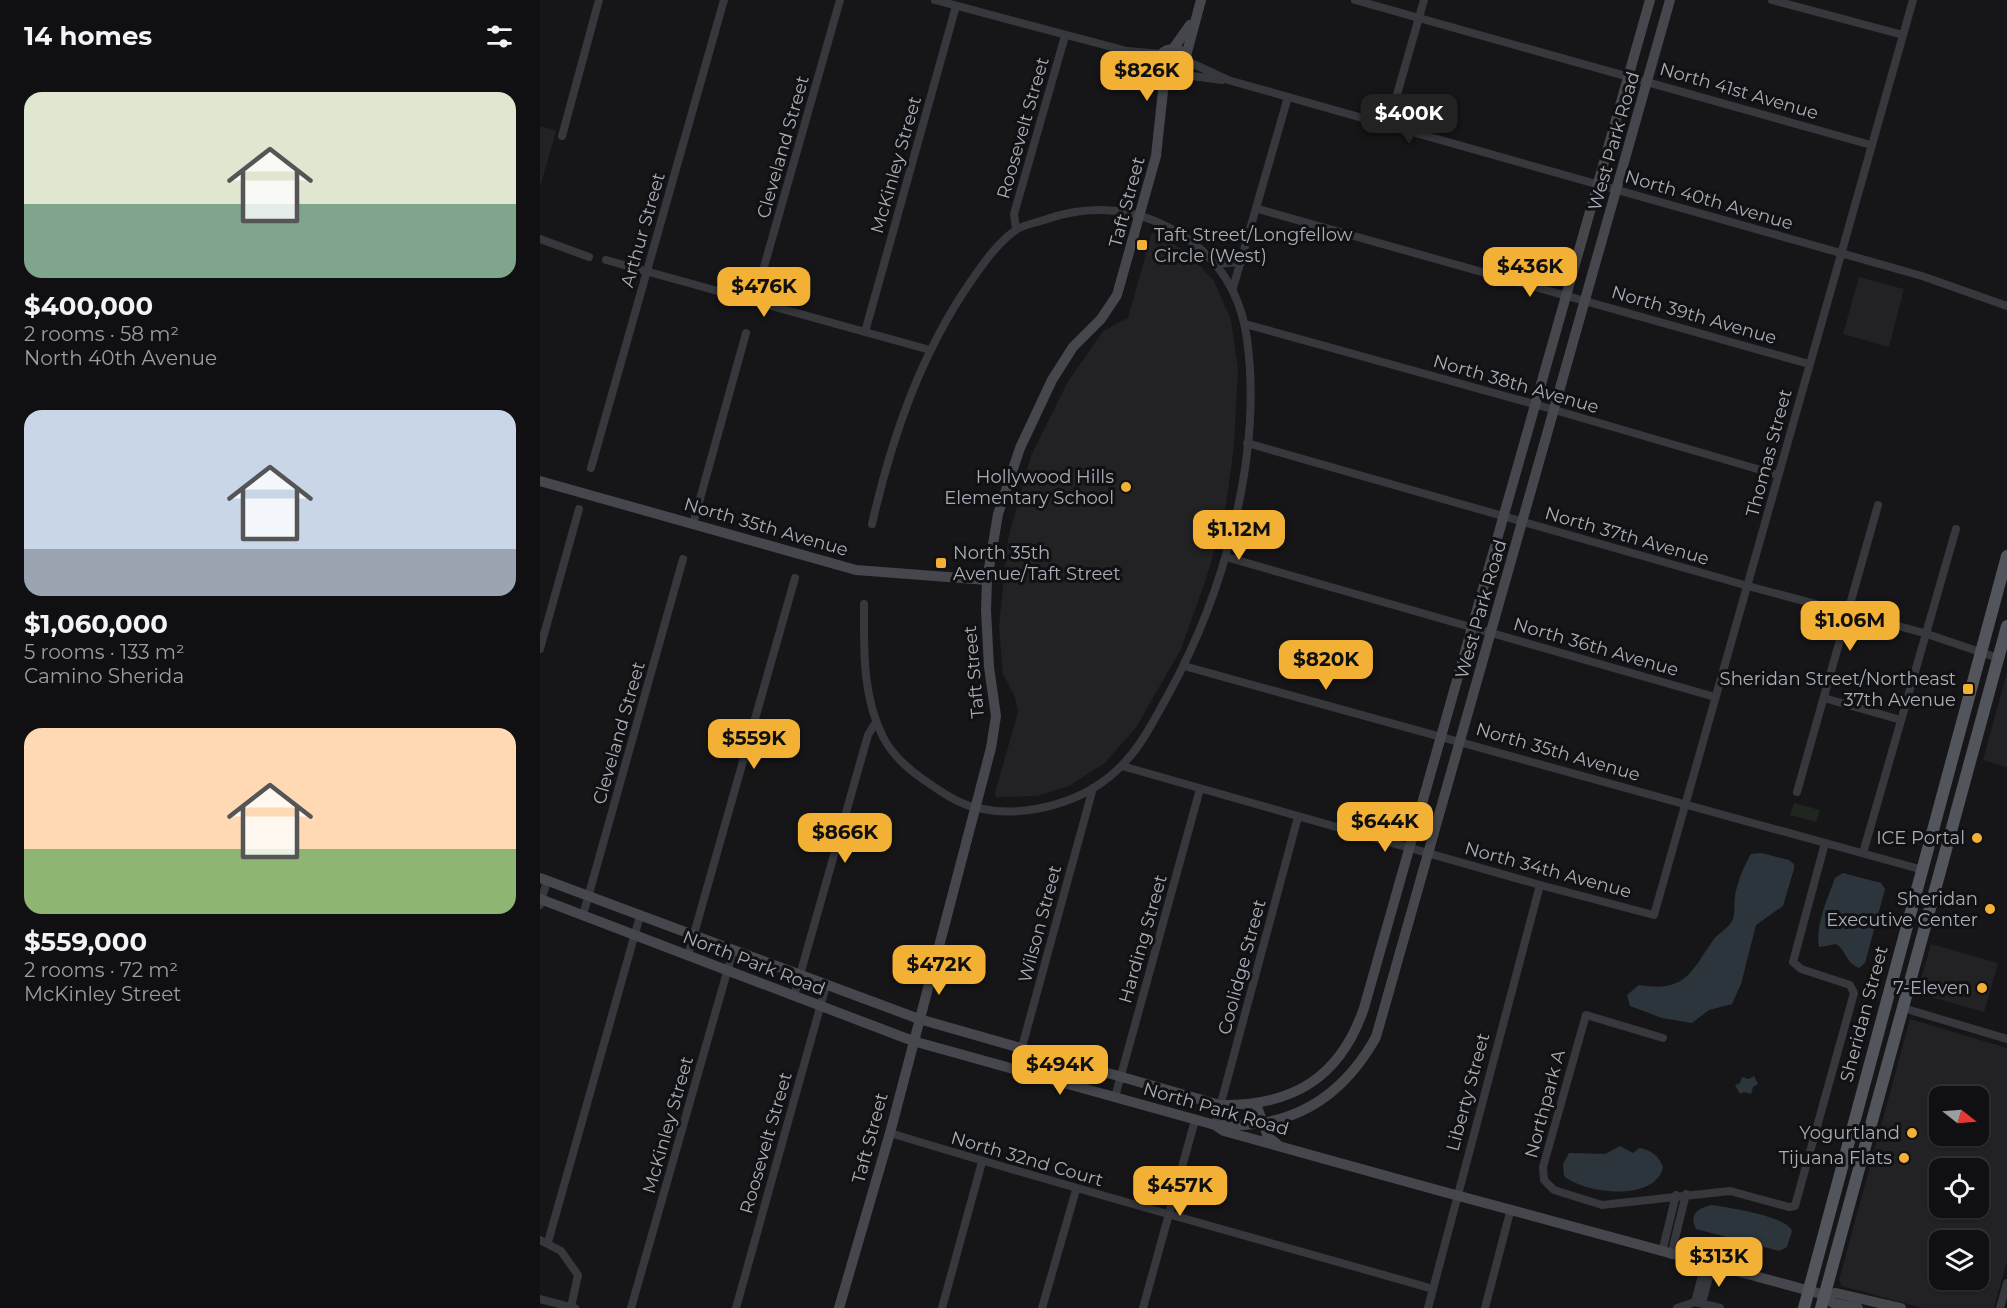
<!DOCTYPE html>
<meta charset="utf-8">
<style>
:root{--surface:#101012;--page:#19191b;--text:#f1f3f6;--muted:#9c9d9f;--line:#303032;--accent:#f2b134}
body{margin:0;font-family:Montserrat,sans-serif;background:var(--page);color:var(--text);height:100vh;display:flex;flex-direction:column;font-size:22px;white-space:nowrap}
*{box-sizing:border-box;margin:0}
p{font-size:20px;color:var(--muted)}
.icon{flex:none;width:33px;height:33px;fill:none;stroke:currentColor;stroke-width:2;stroke-linecap:round;stroke-linejoin:round}
.map{position:relative;flex:1;overflow:hidden}
.sheet{display:flex;flex-direction:column;background:var(--surface);width:540px}
.sheet>*{flex:none}
.needle{width:39px;rotate:107deg}
.buttons{position:absolute;left:1389px;top:1086px;display:grid;gap:12px}
.buttons a{display:grid;place-items:center;width:60px;height:60px;border-radius:12px;background:var(--surface);box-shadow:0 2px 4px #0004,0 0 0 2px var(--line);font-size:30px}
.price{position:absolute;translate:-50% -51px;padding:0 14px;border-radius:12px;background:var(--accent);color:#111;font-size:20px;line-height:39px;filter:drop-shadow(0 2px 3px #0008)}
.price::after{content:'';position:absolute;left:50%;top:36px;width:18px;height:14px;margin-left:-9px;background:inherit;clip-path:polygon(0 0,100% 0,50% 100%)}
.price.on{background:#222;color:#fff}
ul{padding:0;list-style:none}
li{display:grid;align-content:center;gap:12px;height:318px;padding:0 24px}
li span{display:grid;place-items:center;height:186px;border-radius:18px;color:#555}
li>.icon{margin-inline-start:auto}
span .icon{width:108px;height:108px;fill:#fffc;stroke-width:1}
li b{font-size:26px}
h2{display:flex;justify-content:space-between;align-items:center;height:72px;padding:0 24px;font-size:26px}
main{display:flex;flex:1;min-height:0}
.map>svg:first-child{display:block}
</style>
<main>
<section class="sheet">
<h2>14 homes<svg class="icon" aria-label="filters" viewBox="0 0 24 24"><path d="M4 7h16M4 17h16"/><circle cx="9" cy="7" r="2"/><circle cx="15" cy="17" r="2"/></svg></h2>
<ul>
<li><span style="background:linear-gradient(#dfe7d0 60%,#7fa58c 0)"><svg class="icon" aria-label="home" viewBox="0 0 24 24"><path d="M3 11l9-7 9 7M6 9v11h12V9"/></svg></span><div><b>$400,000</b><p>2 rooms · 58 m²</p><p>North 40th Avenue</p></div></li>
<li><span style="background:linear-gradient(#c9d6e8 75%,#9aa5b1 0)"><svg class="icon" aria-label="home" viewBox="0 0 24 24"><path d="M3 11l9-7 9 7M6 9v11h12V9"/></svg></span><div><b>$1,060,000</b><p>5 rooms · 133 m²</p><p>Camino Sherida</p></div></li>
<li><span style="background:linear-gradient(#ffd9b3 65%,#8fb573 0)"><svg class="icon" aria-label="home" viewBox="0 0 24 24"><path d="M3 11l9-7 9 7M6 9v11h12V9"/></svg></span><div><b>$559,000</b><p>2 rooms · 72 m²</p><p>McKinley Street</p></div></li>
</ul>
</section>
<div class="map">
<svg width="1467" height="1308" viewBox="0 0 1467 1308">
<rect width="100%" height="100%" fill="#161618"/>
<g fill="#222225" fill-rule="evenodd">
<polygon points="0,126 16,131 0,187"/>
<polygon points="612,232 647,252 674,281 691,320 698,369 694,447 684,518 666,579 641,649 597,726 565,763 529,786 497,796 456,797 455,793 478,712 475,697 463,674 459,626 468,539 491,456 527,383 563,331 588,318"/>
<polygon points="1319,277 1364,289 1349,347 1303,334"/>
<polygon points="1467,672 1467,767 1443,760"/>
<polygon points="1391,944 1458,963 1444,1012 1377,993"/>
<path d="M1370,1019L1467,1048V1261L1454,1308H1382L1302,1286L1299,1280ZM1400,1096H1438V1136H1400ZM1400,1168H1438V1208H1400ZM1400,1240H1438V1280H1400Z"/>
</g>
<polygon fill="#1e261f" points="1254,803 1280,810 1276,822 1250,815"/>
<g fill="#2c353c">
<path d="M1221,853L1249,860L1254,864V869L1243,906L1216,925L1201,984L1192,1004L1169,1010L1152,1023L1122,1018L1090,1006L1087,995L1099,985C1147,993 1151,971 1174,939C1179,933 1190,927 1193,919C1195,913 1194,904 1195,896C1197,883 1204,865 1211,854Z"/>
<path d="M1303,873L1341,883L1345,889L1325,963L1319,968C1305,962 1307,951 1296,944L1279,947C1275,925 1288,898 1295,878Z"/>
<polygon points="1214,1076 1218,1084 1213,1087 1211,1094 1204,1092 1200,1094 1195,1085 1200,1083 1202,1077 1209,1079"/>
<path d="M1080,1146L1093,1153L1099,1148C1109,1149 1121,1157 1123,1168C1114,1202 1045,1194 1024,1176L1023,1164L1029,1153L1065,1154Z"/>
<path d="M1171,1205C1186,1207 1247,1216 1252,1231L1247,1247L1239,1251L1156,1229C1149,1214 1157,1209 1171,1205Z"/>
</g>
<g fill="none" stroke-linecap="round" stroke-linejoin="round">
<g stroke="#37383d" stroke-width="8">
<polyline points="395,0 587,51 622,54"/>
<polyline points="815,0 1331,145"/>
<polyline points="1232,0 1363,35"/>
<polyline points="593,54 618,68"/>
<polyline points="649,62 688,80 1382,276 1467,306"/>
<polyline points="645,75 682,80"/>
<polyline points="848,126 884,0"/>
<polyline points="22,136 59,0"/>
<polyline points="718,209 1269,364"/>
<polyline points="476,229 474,214 525,36"/>
<polyline points="0,239 49,257"/>
<polyline points="66,260 390,350"/>
<polyline points="676,264 701,262"/>
<polyline points="693,288 748,97"/>
<polyline points="214,302 300,0"/>
<polyline points="705,324 994,404 1238,475"/>
<polyline points="325,332 416,6"/>
<polyline points="707,443 1208,586 1384,633 1458,658"/>
<polyline points="51,468 184,0"/>
<polyline points="153,524 206,333"/>
<polyline points="686,557 1175,697"/>
<path d="M324,604C324,649 322,695 343,737C352,754 368,769 384,780C400,791 418,804 437,808C487,819 548,802 583,764C602,745 615,718 628,695C684,594 723,455 707,339C700,288 674,251 628,227C588,207 546,205 504,220C495,223 483,225 476,230C458,242 443,264 431,281C380,355 352,437 332,524"/>
<polyline points="0,649 39,509"/>
<polyline points="644,666 1383,870"/>
<polyline points="1284,698 1361,720"/>
<polyline points="582,766 1000,885 1114,915 1373,0"/>
<polyline points="1257,792 1338,505"/>
<polyline points="1323,853 1416,529"/>
<polyline points="0,905 7,881"/>
<polyline points="43,915 143,559"/>
<polyline points="148,955 255,578"/>
<polyline points="254,996 328,735 336,722"/>
<polyline points="1363,1008 1467,1039"/>
<polyline points="1123,1038 1046,1015 1003,1167 1004,1180 1014,1190 1062,1205 1190,1191 1249,1207 1255,1206 1314,993 1310,985 1261,969 1253,962 1285,843"/>
<polyline points="476,1069 553,788"/>
<polyline points="575,1097 660,789"/>
<polyline points="675,1125 758,817"/>
<path d="M350,1133C530,1188 712,1237 893,1289"/>
<polyline points="0,1240 21,1251 38,1275 31,1307"/>
<polyline points="8,1242 100,916"/>
<polyline points="1122,1252 1136,1195"/>
<polyline points="1131,1255 1146,1194"/>
<polyline points="0,1299 35,1308"/>
<polyline points="1155,1302 1165,1264"/>
<polyline points="1162,1303 1172,1266"/>
<polyline points="91,1308 193,951"/>
<polyline points="196,1308 286,986"/>
<polyline points="402,1308 442,1162"/>
<polyline points="502,1308 536,1190"/>
<polyline points="603,1308 655,1120"/>
<polyline points="888,1308 1000,885"/>
<polyline points="945,1308 970,1212"/>
<polyline points="1137,1308 1155,1302 1180,1308"/>
<polyline points="1460,1308 1467,1283"/>
</g>
<g stroke="#45474d" stroke-width="10">
<polyline points="633,49 650,25"/>
<circle cx="633" cy="65" r="16"/>
<polyline points="646,56 661,0"/>
<polyline points="0,481 316,570 447,580"/>
<path d="M0,878L379,1019L680,1105C753,1106 800,1078 824,1008L1110,0"/>
<path d="M0,899L373,1041L675,1125L684,1131C884,1187 1084,1241 1285,1295L1293,1303L1318,1308"/>
<polyline points="716,1104 728,1137 737,1144"/>
<path d="M681,1125C751,1129 802,1098 836,1037L1130,0"/>
<polyline points="1285,1295 1296,1293 1361,1308"/>
<polyline points="299,1308 350,1133 451,748 456,716 449,667 446,610 447,580 458,514 480,448 512,380 533,347 561,319 577,295 616,156 623,91 622,76"/>
</g>
<g stroke="#53555c" stroke-width="12">
<polyline points="1264,1308 1467,556"/>
<polyline points="1281,1308 1467,626"/>
</g>
</g>
<g fill="#f2b134" stroke="#111113" stroke-width="2">
<rect x="596" y="239" width="12" height="12" rx="3"/>
<circle cx="586" cy="487" r="6"/>
<rect x="395" y="557" width="12" height="12" rx="3"/>
<rect x="1422" y="683" width="12" height="12" rx="3"/>
<circle cx="1437" cy="838" r="6"/>
<circle cx="1450" cy="909" r="6"/>
<circle cx="1442" cy="988" r="6"/>
<circle cx="1372" cy="1133" r="6"/>
<circle cx="1364" cy="1158" r="6"/>
</g>
<g text-anchor="middle" dominant-baseline="central" stroke-width="6" stroke-linejoin="round" paint-order="stroke">
<g font-size="18" fill="#a8adb8" stroke="#111113">
<text transform="translate(1199 91) rotate(16)">North 41st Avenue</text>
<text transform="translate(483 128) rotate(-74)">Roosevelt Street</text>
<text transform="translate(1074 141) rotate(-74)">West Park Road</text>
<text transform="translate(243 147) rotate(-74)">Cleveland Street</text>
<text transform="translate(356 165) rotate(-74)">McKinley Street</text>
<text transform="translate(1169 200) rotate(16)">North 40th Avenue</text>
<text transform="translate(587 202) rotate(-75)">Taft Street</text>
<text transform="translate(103 230) rotate(-74)">Arthur Street</text>
<text transform="translate(1154 315) rotate(16)">North 39th Avenue</text>
<text transform="translate(976 384) rotate(16)">North 38th Avenue</text>
<text transform="translate(1229 453) rotate(-75)">Thomas Street</text>
<text transform="translate(226 527) rotate(16)">North 35th Avenue</text>
<text transform="translate(1087 536) rotate(16)">North 37th Avenue</text>
<text transform="translate(941 609) rotate(-74)">West Park Road</text>
<text transform="translate(1056 647) rotate(16)">North 36th Avenue</text>
<text transform="translate(434 672) rotate(-95)">Taft Street</text>
<text transform="translate(79 733) rotate(-74)">Cleveland Street</text>
<text transform="translate(1018 752) rotate(16)">North 35th Avenue</text>
<text transform="translate(1008 870) rotate(15)">North 34th Avenue</text>
<text transform="translate(500 924) rotate(-75)">Wilson Street</text>
<text transform="translate(603 939) rotate(-74)">Harding Street</text>
<text transform="translate(214 963) rotate(21)">North Park Road</text>
<text transform="translate(702 967) rotate(-75)">Coolidge Street</text>
<text transform="translate(1324 1014) rotate(-75)">Sheridan Street</text>
<text transform="translate(928 1092) rotate(-75)">Liberty Street</text>
<text transform="translate(1005 1104) rotate(-75)">Northpark A</text>
<text transform="translate(676 1109) rotate(16)">North Park Road</text>
<text transform="translate(128 1125) rotate(-74)">McKinley Street</text>
<text transform="translate(330 1138) rotate(-75)">Taft Street</text>
<text transform="translate(226 1143) rotate(-74)">Roosevelt Street</text>
<text transform="translate(487 1159) rotate(16)">North 32nd Court</text>
</g>
<g font-size="18" fill="#a8adb8" stroke="#111113" text-anchor="end">
<text x="614" y="235" text-anchor="start">Taft Street/Longfellow<tspan x="614" dy="21">Circle (West)</tspan></text>
<text x="574" y="477">Hollywood Hills<tspan x="574" dy="21">Elementary School</tspan></text>
<text x="413" y="553" text-anchor="start">North 35th<tspan x="413" dy="21">Avenue/Taft Street</tspan></text>
<text x="1416" y="679">Sheridan Street/Northeast<tspan x="1416" dy="21">37th Avenue</tspan></text>
<text x="1425" y="838">ICE Portal</text>
<text x="1438" y="899">Sheridan<tspan x="1438" dy="21">Executive Center</tspan></text>
<text x="1430" y="988">7-Eleven</text>
<text x="1360" y="1133">Yogurtland</text>
<text x="1352" y="1158">Tijuana Flats</text>
</g>
</g>
</svg>
<div class="buttons">
<a><svg class="needle" viewBox="-14 -14 28 28"><path d="M0-13l5 13h-10z" fill="#e53935"/><path d="M0 13l5-13h-10z" fill="#9c9d9f"/></svg></a>
<a><svg class="icon" aria-label="locate" viewBox="0 0 24 24"><circle cx="12" cy="12" r="6"/><path d="M12 2v4M12 18v4M2 12h4M18 12h4"/></svg></a>
<a><svg class="icon" aria-label="layers" viewBox="0 0 24 24"><path d="M12 4l9 5-9 5-9-5zM3 14l9 5 9-5"/></svg></a>
</div>
<b class="price" style="left:607px;top:102px">$826K</b>
<b class="price on" style="left:869px;top:145px">$400K</b>
<b class="price" style="left:990px;top:298px">$436K</b>
<b class="price" style="left:224px;top:318px">$476K</b>
<b class="price" style="left:699px;top:561px">$1.12M</b>
<b class="price" style="left:1310px;top:652px">$1.06M</b>
<b class="price" style="left:786px;top:691px">$820K</b>
<b class="price" style="left:214px;top:770px">$559K</b>
<b class="price" style="left:845px;top:853px">$644K</b>
<b class="price" style="left:305px;top:864px">$866K</b>
<b class="price" style="left:399px;top:996px">$472K</b>
<b class="price" style="left:520px;top:1096px">$494K</b>
<b class="price" style="left:640px;top:1217px">$457K</b>
<b class="price" style="left:1179px;top:1288px">$313K</b>
</div>
</main>
